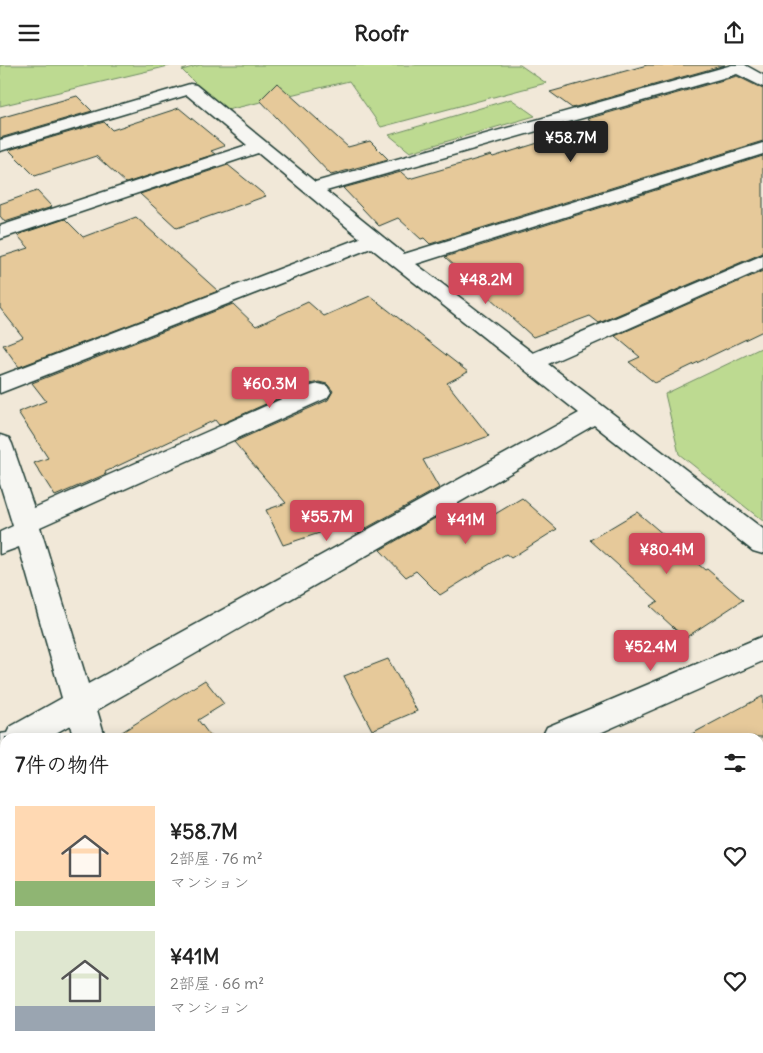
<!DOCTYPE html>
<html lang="ja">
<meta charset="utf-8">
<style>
:root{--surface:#fff;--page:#f2f2f2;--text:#222;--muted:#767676;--accent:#d1495b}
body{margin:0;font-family:Delius,"Klee One",sans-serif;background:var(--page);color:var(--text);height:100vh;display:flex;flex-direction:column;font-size:19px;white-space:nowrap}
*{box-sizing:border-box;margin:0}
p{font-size:16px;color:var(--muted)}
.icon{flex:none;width:28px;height:28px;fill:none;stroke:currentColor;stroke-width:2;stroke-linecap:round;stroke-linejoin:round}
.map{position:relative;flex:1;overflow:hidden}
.drawer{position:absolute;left:0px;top:668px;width:764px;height:321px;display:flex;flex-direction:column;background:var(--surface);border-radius:15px 15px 0 0;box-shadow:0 2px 12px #0003}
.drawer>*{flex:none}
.price{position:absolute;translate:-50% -42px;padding:0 11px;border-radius:5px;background:var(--accent);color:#fff;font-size:16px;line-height:32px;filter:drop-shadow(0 1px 2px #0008)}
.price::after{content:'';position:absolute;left:50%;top:30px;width:15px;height:11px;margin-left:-8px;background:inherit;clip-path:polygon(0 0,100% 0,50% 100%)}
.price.selected{background:#222;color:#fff}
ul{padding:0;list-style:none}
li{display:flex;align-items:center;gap:15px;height:125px;padding:0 15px}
li span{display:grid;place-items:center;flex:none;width:140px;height:100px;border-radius:0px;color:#555}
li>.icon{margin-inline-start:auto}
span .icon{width:60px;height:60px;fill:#fffc;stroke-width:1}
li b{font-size:21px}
h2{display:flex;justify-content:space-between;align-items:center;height:60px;padding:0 15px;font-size:21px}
header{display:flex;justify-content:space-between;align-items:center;height:65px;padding:0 15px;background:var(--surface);font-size:22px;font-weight:700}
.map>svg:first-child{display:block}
</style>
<header><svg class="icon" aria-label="menu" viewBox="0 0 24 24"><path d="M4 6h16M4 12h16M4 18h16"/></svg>Roofr<svg class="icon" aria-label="share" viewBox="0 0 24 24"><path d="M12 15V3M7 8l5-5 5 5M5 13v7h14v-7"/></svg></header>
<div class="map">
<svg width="763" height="988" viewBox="0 0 763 988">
<rect width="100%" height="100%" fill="#f1e8d8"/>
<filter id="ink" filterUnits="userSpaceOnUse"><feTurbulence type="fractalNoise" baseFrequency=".02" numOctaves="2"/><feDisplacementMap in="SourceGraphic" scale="10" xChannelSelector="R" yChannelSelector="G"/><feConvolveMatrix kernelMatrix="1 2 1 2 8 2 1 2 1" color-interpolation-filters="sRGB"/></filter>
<g filter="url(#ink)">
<g fill="#bdda91" stroke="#6e8c62">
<polygon points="0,0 173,0 0,41"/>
<polygon points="200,0 520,0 546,18 381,62 349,16 223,46 182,5"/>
<polygon points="511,34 535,51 410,87 389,70"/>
<polygon points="763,282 763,456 679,389 665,329"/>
</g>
<g fill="#e6c99a" stroke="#1f3d34">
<polygon points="647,0 725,0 572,43 550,27"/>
<polygon points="737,11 763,24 763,76 430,179 424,173 421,174 398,153 379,161 343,123 401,107 409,114 491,90 493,92 596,60 587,54"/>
<polygon points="277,18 348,82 370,76 388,94 331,110 260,35"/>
<polygon points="77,31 92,46 0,73 0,53"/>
<polygon points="179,43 225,81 211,86 215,89 126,118 96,91 35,111 9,85 104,57 112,65"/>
<polygon points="763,91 763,188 599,258 590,251 533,272 445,192"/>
<polygon points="228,100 266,131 177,163 140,129"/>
<polygon points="37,126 52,142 5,157 0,151 0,139"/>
<polygon points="136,152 218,226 19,302 3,280 23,272 0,243 0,192 29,183 17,170 65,154 83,172"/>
<polygon points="763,206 763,266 655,318 629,297 640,292 615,271"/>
<polygon points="370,231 468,307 447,318 489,371 423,395 439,423 361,466 353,457 283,480 266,445 286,438 234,377 328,335 333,326 327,319 319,317 310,319 219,360 215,355 105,407 106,409 55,431 34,398 48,393 18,347 46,336 32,318 233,239 256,261 308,237 324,251"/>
<polygon points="522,433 557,464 511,493 506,489 440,530 416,506 406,512 380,485 451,444 465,467"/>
<polygon points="637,447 705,505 707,504 743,535 685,573 650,541 658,536 590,475"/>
<polygon points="388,594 417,646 372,665 344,611"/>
<polygon points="205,615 224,639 198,655 211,672 114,672"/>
<polygon points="763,631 763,672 686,672"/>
</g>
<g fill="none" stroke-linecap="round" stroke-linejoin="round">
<g stroke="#1f3d34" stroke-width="3">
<g id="minor">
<polygon points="732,0 745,0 763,10 763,22 737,9 326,126 404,189 763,78 763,89 416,199 533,288 763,190 763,204 548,299 763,464 763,489 753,486 594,360 97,645 105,672 73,672 70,660 49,672 5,672 5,697 0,698 0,669 7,668 10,662 62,633 19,482 0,489 0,467 13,461 0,419 0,370 9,373 12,379 34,443 311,321 319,319 327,321 331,327 327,333 40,462 88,619 579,348 371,183 0,328 0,311 360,173 258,88 0,174 0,161 247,80 187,30 0,86 0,75 190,19 196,20 315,117"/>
<polygon points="763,571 763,596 591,672 542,672 547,662"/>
<polygon points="5,948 5,984 13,984 0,988 0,950"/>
<polygon points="164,984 202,984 203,988 165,988"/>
</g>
</g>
<use href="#minor" fill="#f6f6f2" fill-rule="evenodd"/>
</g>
</g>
</svg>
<b class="price selected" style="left:571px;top:98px">¥58.7M</b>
<b class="price" style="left:486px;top:240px">¥48.2M</b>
<b class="price" style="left:270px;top:344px">¥60.3M</b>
<b class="price" style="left:327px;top:477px">¥55.7M</b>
<b class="price" style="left:466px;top:480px">¥41M</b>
<b class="price" style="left:667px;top:510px">¥80.4M</b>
<b class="price" style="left:651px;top:607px">¥52.4M</b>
<section class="drawer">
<h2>7件の物件<svg class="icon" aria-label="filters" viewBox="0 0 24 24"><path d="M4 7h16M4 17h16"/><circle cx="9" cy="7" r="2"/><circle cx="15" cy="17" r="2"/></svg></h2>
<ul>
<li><span style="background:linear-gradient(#ffd9b3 75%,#8fb573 0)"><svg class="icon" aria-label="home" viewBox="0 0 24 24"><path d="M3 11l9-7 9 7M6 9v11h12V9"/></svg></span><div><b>¥58.7M</b><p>2部屋 · 76 m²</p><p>マンション</p></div><svg class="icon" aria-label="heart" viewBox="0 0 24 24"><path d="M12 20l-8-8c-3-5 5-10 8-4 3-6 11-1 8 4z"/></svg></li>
<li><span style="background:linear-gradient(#dfe7d0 75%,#9aa5b1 0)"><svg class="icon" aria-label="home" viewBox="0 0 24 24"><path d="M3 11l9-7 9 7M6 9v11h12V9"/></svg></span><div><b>¥41M</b><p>2部屋 · 66 m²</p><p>マンション</p></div><svg class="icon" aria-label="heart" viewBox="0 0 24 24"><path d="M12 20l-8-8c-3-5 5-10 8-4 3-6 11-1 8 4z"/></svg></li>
</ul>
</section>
</div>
